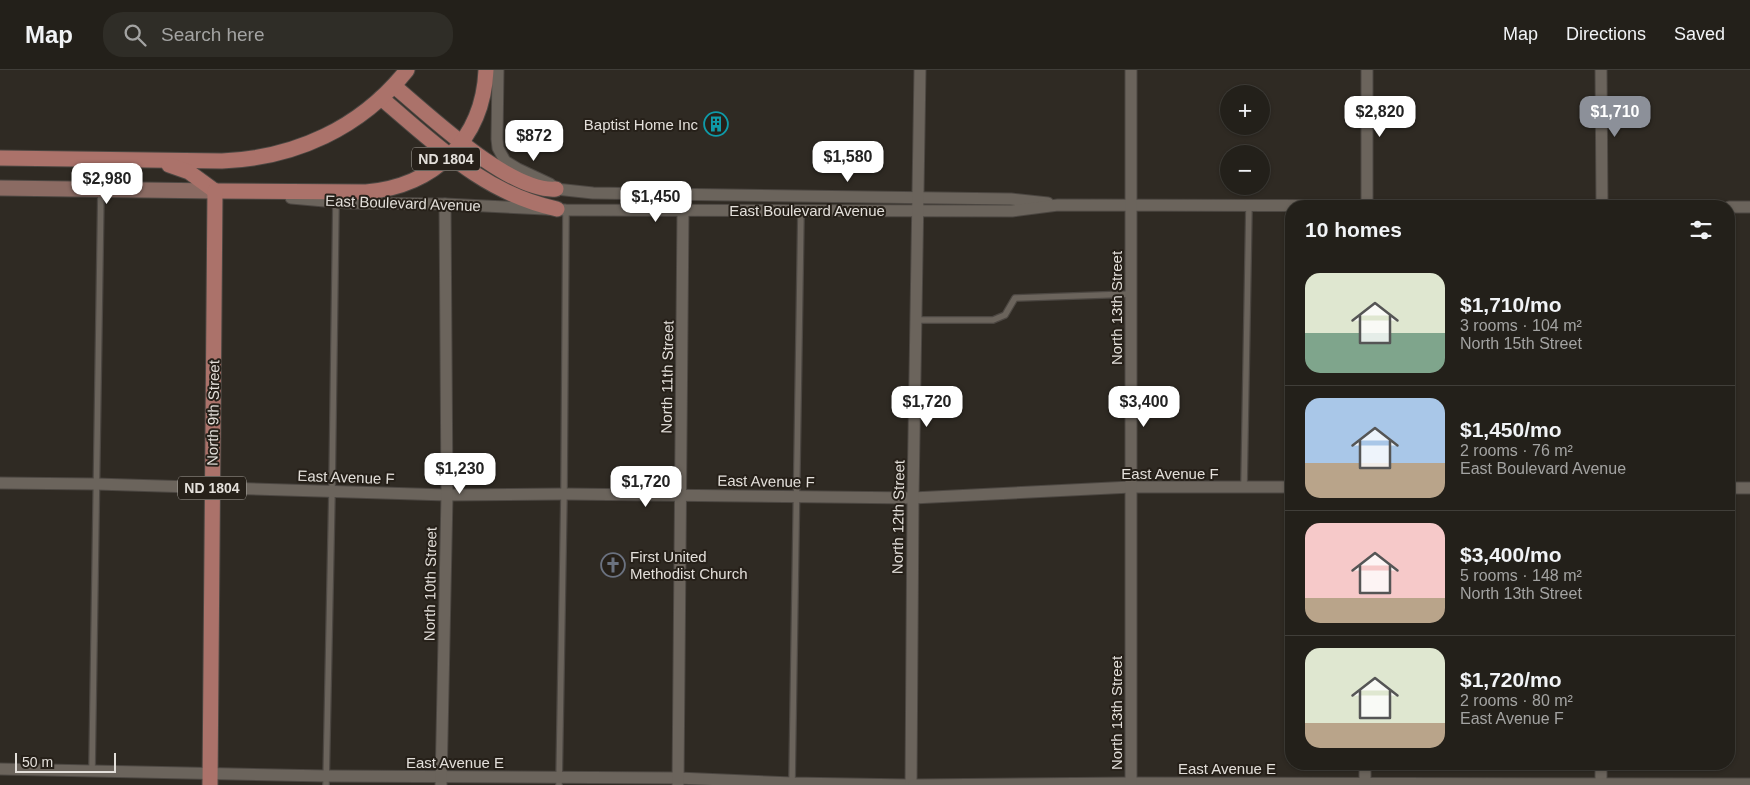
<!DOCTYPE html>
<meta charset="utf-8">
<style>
:root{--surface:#23201a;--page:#2f2d27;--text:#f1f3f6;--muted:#a3a3a2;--line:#403e39;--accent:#8c9099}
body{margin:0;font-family:Arial,sans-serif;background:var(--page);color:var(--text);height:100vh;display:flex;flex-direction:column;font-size:19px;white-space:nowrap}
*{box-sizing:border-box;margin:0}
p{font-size:16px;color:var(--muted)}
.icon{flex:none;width:28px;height:28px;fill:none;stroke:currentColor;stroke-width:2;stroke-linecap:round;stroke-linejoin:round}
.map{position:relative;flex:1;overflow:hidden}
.side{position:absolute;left:1285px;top:130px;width:450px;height:570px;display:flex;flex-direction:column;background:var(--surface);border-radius:20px;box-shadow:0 1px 4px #0004,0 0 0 1px var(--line)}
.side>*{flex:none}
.tools{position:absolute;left:1220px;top:15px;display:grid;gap:10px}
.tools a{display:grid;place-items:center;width:50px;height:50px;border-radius:50%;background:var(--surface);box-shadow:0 1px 4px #0004,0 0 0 1px var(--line);font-size:25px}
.scale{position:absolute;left:15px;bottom:12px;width:101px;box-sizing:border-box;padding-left:5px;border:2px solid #e3dfda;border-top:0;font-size:14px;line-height:18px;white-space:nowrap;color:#e3dfda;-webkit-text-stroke:4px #262019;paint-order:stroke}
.price{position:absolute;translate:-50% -42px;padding:0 11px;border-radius:10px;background:#fff;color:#222;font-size:16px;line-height:32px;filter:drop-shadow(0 1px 2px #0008)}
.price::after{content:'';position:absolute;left:50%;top:30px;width:15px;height:11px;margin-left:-8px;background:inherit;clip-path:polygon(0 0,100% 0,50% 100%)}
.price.on{background:var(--accent);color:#fff}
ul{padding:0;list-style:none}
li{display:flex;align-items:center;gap:15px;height:125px;padding:0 20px}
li+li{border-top:1px solid var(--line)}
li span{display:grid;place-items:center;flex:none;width:140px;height:100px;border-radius:15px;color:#555}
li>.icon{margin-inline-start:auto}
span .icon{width:60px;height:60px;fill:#fffc;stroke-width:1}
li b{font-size:21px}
h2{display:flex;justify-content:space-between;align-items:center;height:60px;padding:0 20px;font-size:21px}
header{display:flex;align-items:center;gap:30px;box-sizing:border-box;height:70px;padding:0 25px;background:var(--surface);border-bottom:1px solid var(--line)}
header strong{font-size:24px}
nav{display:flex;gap:28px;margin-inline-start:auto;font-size:18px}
.search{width:350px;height:45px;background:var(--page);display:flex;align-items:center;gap:12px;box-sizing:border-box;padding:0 18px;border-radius:20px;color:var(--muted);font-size:19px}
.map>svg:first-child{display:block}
</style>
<header>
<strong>Map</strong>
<div class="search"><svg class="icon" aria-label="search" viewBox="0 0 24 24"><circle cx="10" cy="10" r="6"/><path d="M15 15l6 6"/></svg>Search here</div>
<nav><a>Map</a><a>Directions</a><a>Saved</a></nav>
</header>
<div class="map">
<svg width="1750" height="715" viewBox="0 0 1750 715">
<rect width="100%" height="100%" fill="#2f2a23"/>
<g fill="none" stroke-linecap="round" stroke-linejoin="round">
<g stroke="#4c4742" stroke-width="8">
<g id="lane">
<polyline points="916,250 993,250 1005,245 1015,228 1131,224"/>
<polyline points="1244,417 1249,135"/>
<polyline points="92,701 101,119"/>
<polyline points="792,713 801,140"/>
<polyline points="326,715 332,421 336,130"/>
<polyline points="559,715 564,424 566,140"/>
</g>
</g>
<g stroke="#4c4742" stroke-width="13">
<g id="street">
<polyline points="498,0 497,69 498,78 505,91 518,99 550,114 556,119 593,123 1011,129 1048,133"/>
<polyline points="1367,0 1367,136"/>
<polyline points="1601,0 1602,136"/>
<polyline points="291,128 347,133 445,134 566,140 1012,141 1058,135 1539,136"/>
<polyline points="1729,137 1750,137"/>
<polyline points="0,413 96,414 447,425 564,424 913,428 1131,417 1291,417"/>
<polyline points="1729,418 1750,418"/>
<polyline points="1601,694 1601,715"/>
<polyline points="0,699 326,706 678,708 792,713 909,715"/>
<polyline points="441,715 447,425 445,134"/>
<polyline points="678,715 683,140"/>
<polyline points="911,715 913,428 920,0"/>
<polyline points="914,715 1131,713 1750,714"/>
<polyline points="1131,715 1131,0"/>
<polyline points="1365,715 1365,694"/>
</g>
</g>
<g stroke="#4c4742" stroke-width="17">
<polyline id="secondary" points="0,118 215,121"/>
</g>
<g stroke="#4c4742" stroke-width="17">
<g id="primary">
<path d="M394,16C429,45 510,123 556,119"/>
<path d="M381,28C437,75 483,123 557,139"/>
<path d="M0,88L222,91C295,88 361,58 407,0"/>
<polyline points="169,95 189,102 215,121"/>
<path d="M215,121L366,122C434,116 483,70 486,0"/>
<polyline points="210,715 215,121"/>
</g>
</g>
<use href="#lane" stroke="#6b645c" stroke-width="5.5"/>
<use href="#street" stroke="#6b645c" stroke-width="11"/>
<use href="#secondary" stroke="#8b6b63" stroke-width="15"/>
<use href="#primary" stroke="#ab726a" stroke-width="15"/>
</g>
<defs>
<g id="building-ring" transform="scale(1.25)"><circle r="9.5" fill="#262019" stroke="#0f9aa8" stroke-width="1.5"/><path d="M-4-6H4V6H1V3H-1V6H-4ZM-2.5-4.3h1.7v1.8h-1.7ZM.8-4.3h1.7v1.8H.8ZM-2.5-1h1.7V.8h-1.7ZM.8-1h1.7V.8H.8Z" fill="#0f9aa8"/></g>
<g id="church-ring" transform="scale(1.25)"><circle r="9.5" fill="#262019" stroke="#6b7280" stroke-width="1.5"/><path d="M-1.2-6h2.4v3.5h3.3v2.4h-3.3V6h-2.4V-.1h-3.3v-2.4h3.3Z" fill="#6b7280"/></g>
</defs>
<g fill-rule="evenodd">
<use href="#building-ring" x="716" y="54"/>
<use href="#church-ring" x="613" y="495"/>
</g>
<g text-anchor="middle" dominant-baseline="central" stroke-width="4" stroke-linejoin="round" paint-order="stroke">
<g fill="#262019" stroke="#aaa6a0" stroke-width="1">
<rect x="412" y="77.5" width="68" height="23" rx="4"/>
<rect x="178" y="406.5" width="68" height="23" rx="4"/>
</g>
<g font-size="14" font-weight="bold" fill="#e3dfda">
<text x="446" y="89">ND 1804</text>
<text x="212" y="418">ND 1804</text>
</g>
<g font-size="15" fill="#e3dfda" stroke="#262019" text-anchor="end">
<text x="698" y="54">Baptist Home Inc</text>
<text x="630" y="486" text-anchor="start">First United<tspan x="630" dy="17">Methodist Church</tspan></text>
</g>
<g font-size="15" fill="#e3dfda" stroke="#262019">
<text transform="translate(403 133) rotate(2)">East Boulevard Avenue</text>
<text x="807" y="140">East Boulevard Avenue</text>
<text transform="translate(1116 238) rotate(-90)">North 13th Street</text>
<text transform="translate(667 307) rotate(-89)">North 11th Street</text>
<text transform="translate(213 343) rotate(-89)">North 9th Street</text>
<text x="1170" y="403">East Avenue F</text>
<text transform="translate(346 407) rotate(2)">East Avenue F</text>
<text transform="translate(766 411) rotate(1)">East Avenue F</text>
<text transform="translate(898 447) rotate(-89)">North 12th Street</text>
<text transform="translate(430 514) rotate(-89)">North 10th Street</text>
<text transform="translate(1116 643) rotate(-90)">North 13th Street</text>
<text x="455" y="692">East Avenue E</text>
<text x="1227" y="698">East Avenue E</text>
</g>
</g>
</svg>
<div class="tools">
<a>+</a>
<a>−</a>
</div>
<div class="scale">50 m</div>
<b class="price" style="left:1380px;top:68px">$2,820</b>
<b class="price on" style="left:1615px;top:68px">$1,710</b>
<b class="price" style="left:534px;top:92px">$872</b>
<b class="price" style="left:848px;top:113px">$1,580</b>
<b class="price" style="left:107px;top:135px">$2,980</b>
<b class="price" style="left:656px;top:153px">$1,450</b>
<b class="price" style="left:927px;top:358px">$1,720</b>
<b class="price" style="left:1144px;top:358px">$3,400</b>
<b class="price" style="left:460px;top:425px">$1,230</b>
<b class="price" style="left:646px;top:438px">$1,720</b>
<section class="side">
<h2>10 homes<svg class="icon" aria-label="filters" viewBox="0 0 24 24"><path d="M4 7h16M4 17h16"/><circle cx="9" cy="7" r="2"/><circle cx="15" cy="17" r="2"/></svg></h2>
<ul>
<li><span style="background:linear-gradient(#dfe7d0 60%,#7fa58c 0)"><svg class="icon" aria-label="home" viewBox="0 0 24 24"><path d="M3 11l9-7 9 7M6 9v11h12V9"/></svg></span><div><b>$1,710/mo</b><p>3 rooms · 104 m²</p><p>North 15th Street</p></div></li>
<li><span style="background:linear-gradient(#a9c7e8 65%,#b9a48a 0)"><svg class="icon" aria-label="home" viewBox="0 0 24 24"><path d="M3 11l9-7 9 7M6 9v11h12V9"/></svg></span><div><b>$1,450/mo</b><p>2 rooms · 76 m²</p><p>East Boulevard Avenue</p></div></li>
<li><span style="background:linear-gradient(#f6c9c9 75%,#b9a48a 0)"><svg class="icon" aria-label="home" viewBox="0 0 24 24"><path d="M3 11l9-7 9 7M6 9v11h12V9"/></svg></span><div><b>$3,400/mo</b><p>5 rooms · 148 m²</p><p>North 13th Street</p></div></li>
<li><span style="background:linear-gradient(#dfe7d0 75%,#b9a48a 0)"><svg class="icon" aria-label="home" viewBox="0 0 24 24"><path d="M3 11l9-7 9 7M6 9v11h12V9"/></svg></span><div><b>$1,720/mo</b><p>2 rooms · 80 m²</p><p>East Avenue F</p></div></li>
</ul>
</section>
</div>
